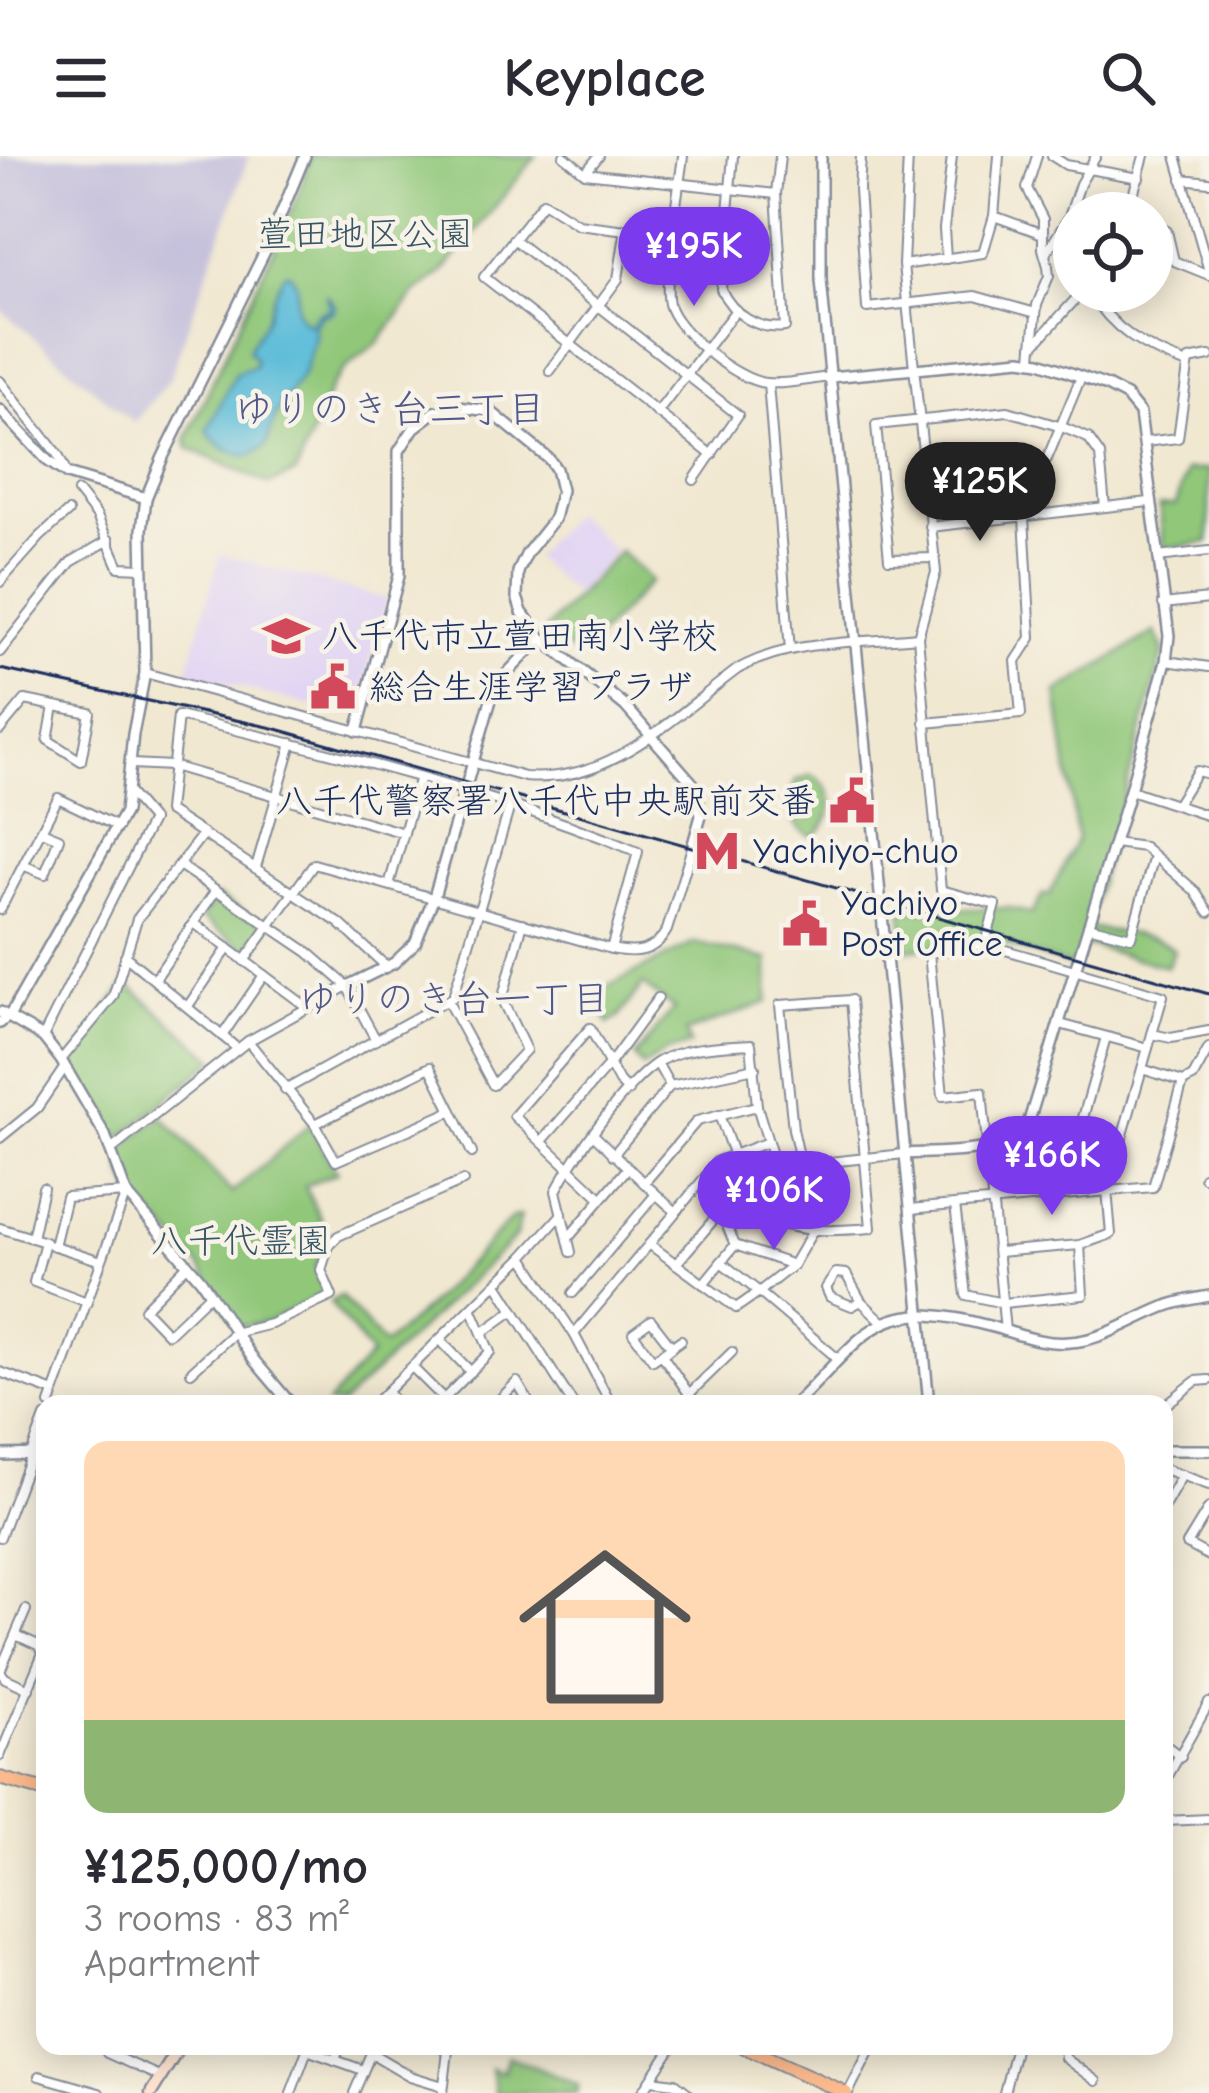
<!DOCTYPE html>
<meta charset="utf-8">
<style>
:root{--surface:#fff;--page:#f7f7f7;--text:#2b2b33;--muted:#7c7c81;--accent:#7c3aed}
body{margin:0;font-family:"Comic Neue","Klee One",sans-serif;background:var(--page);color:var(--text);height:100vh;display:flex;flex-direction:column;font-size:45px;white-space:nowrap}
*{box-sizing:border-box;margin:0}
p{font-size:39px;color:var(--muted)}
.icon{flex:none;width:66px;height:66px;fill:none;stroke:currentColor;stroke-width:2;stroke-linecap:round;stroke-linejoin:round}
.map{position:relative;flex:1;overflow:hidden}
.side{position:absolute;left:36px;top:1239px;width:1137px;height:660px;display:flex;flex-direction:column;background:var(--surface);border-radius:24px;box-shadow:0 6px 30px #0003}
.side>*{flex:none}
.fabs{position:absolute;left:1053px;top:36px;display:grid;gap:24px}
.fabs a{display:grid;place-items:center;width:120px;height:120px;border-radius:50%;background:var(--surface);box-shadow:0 6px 30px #0003;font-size:60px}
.price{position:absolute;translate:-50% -102px;padding:0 27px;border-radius:42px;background:var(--accent);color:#fff;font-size:39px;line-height:78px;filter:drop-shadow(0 3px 6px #0008)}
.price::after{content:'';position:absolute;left:50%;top:72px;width:36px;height:27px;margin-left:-18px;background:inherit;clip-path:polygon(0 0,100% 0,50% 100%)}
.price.selected{background:#222;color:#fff}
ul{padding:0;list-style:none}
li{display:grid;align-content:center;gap:24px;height:636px;padding:0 48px}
li span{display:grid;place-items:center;height:372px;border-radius:24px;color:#555}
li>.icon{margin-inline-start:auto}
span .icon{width:216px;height:216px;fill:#fffc;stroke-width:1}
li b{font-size:51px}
header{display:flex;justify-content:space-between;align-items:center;height:156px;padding:0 48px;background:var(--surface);font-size:54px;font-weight:600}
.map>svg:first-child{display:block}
</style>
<header><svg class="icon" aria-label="menu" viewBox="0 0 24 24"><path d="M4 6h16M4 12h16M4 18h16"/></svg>Keyplace<svg class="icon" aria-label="search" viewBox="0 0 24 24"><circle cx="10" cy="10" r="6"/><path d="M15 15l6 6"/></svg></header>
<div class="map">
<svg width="1209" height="1937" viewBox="0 0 1209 1937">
<rect width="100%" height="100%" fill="#f7f3e8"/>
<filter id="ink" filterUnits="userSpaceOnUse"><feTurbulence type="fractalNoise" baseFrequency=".00833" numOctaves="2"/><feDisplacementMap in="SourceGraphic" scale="24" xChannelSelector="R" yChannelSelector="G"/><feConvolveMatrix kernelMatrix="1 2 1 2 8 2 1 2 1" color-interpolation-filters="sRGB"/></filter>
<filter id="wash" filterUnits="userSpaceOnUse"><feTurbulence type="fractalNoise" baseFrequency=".004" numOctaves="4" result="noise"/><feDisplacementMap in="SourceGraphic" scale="48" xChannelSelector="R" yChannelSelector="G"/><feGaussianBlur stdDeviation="2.7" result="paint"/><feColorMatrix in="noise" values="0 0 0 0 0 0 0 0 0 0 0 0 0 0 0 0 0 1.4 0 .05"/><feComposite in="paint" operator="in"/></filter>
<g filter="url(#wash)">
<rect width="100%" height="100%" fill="#f1e8d1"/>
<g fill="#e1d4f4">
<polygon points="573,357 615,395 575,439 533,401"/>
<polygon points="220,398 387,443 357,554 350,560 187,517"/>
</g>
<polygon fill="#c5c0db" points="0,0 249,0 169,224 134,267 0,153"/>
<g fill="#90c779" stroke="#567b6c" stroke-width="3">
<polygon points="311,0 536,0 440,119 416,136 378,187 345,212 331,230 296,317 269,328 188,292 186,284 298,40"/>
<polygon points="1187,314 1209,314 1209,386 1163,393 1160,350 1176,349"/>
<polygon points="620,395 651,425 579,501 545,474"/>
<path d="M1155,476L1164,494L1086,776L1089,772C1115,776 1157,777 1174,794L1167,811L1083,788L1073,811L995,785L905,793L902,755L1010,752L1032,758L1043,738L1049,740L1077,683L1057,536Z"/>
<path d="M812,619C838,634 836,663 813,680C788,673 786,645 796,625Z"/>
<polygon points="218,740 264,768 266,773 248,795 201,762"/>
<polygon points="694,787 768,803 768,846 686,876 690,889 666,896 643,911 635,900 674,853 643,828 619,861 608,868 593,838"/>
<polygon points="126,827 215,903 121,981 108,972 71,906"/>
<path d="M163,961L232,1037L310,968L337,1017L305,1030L329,1082L316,1110L325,1138L269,1166L236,1171C223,1150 211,1126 197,1106C177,1080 116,1036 122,1000C124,985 151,970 163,961Z"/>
<polygon points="520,1060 516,1080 342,1248 327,1248 371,1199 330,1146 341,1140 384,1189 426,1152 513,1061"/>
<polygon points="508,1900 578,1929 577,1937 495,1937 491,1912 503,1916"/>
</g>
<path fill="#5abcd8" stroke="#3a769b" stroke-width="3" d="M289,117L297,129C298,146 290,157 309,168L318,157L330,153L326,138L335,150L333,156L322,159L313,170L316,178L304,216L276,258L266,290L249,300C228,297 219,291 207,275L236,217L255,210V202L248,195C252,185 259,177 264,167C271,151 275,132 284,118Z"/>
</g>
<g filter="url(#ink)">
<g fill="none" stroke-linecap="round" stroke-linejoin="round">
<g stroke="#868c98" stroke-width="12">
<g id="minor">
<polyline points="564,0 585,17 776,38"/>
<path d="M683,0C679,34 663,119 669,148C675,175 738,225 766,227C786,229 810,223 830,221"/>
<path d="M733,0L721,133C732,158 758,175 785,171L776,38L780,0"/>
<polyline points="861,0 859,33 867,152 975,140 1036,157"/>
<polyline points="908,0 903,109 936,416 918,481 941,734 996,749 985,788"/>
<polyline points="1052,0 1066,9 1139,22"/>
<polyline points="1176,0 1209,115"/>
<polyline points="586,16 599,0"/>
<polyline points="1182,23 1209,26"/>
<polyline points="1128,57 1144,0"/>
<polyline points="994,60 1043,78"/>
<polyline points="1152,67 1167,75 1174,105 1209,119"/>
<polyline points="674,80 578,68 543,46 484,121 712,299"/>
<polyline points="513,83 738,259 694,324"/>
<polyline points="1045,99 1069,61 1080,28 1096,0"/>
<polyline points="946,103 944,73 952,0"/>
<polyline points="903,109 983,97 994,60 999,0"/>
<path d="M1090,135C1112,174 1146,194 1188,208"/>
<polyline points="1033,190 1037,149 1049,120 1048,110 1043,93 1043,63 1027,32 1037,0"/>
<polyline points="1032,203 1033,190 1083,135"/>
<polyline points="550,215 618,123 626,72"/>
<polyline points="0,225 58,299 66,316"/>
<polyline points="768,228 790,494"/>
<polyline points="657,257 736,154"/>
<polyline points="1145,286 1178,282 1189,204 1209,200"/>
<polyline points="924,319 1047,303 1081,221"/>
<polyline points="78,336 97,360 119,411 143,412"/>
<polyline points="930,371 1149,346"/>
<polyline points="1158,401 1209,395"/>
<polyline points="935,402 889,403 876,269 1008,255 1062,271 1088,282 1100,299 1105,351"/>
<polyline points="0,426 40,381 68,356"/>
<polyline points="1163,448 1209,443"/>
<polyline points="0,496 71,406 109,384"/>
<polyline points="1166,505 1209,511"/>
<path d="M145,517L525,621C611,628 673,561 738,513C791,483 860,487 918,481"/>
<polyline points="925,567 1021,558 1016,505 1031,482 1024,361"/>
<polyline points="0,574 25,544 90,557 81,605 48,584 54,550"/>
<polyline points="131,608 172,610 404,677"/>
<polyline points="1130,634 1209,660"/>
<polyline points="1176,649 1197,615 1209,618"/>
<polyline points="1114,687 1144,691 1194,734 1209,756"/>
<polyline points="179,709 216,734"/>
<polyline points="25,710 45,718 59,682 42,675"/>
<polyline points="256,711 292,587"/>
<polyline points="389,729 419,624"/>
<polyline points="0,754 58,642 118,671"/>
<polyline points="194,767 307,851"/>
<polyline points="1088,770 1131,781 1154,700"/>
<polyline points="125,800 238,893"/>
<path d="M244,805L314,708L611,793C635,798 654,797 667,774L693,688"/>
<path d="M387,811L339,767L168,655L178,560C333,597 491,635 638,696L611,793"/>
<polyline points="155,823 216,734 308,796 347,830 376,884"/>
<polyline points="448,846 493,929 526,894 502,844 523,767"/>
<polyline points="188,850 228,792"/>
<polyline points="1060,868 1148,892"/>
<polyline points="1152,878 1171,882 1209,875"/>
<polyline points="222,880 264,819"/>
<polyline points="43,881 152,664 129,637"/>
<polyline points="248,885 315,968 336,1005 452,955 430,911 315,968"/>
<polyline points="61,904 113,841 137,763 203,678"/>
<polyline points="657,907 670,930"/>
<polyline points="1142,913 1183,926"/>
<polyline points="285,934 453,841 510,650"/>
<polyline points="452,955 472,997"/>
<path d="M719,959C757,1060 753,1082 871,1072L851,844L780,849L793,973L801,1009L904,998"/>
<polyline points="594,979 644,1027"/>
<polyline points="0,982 37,952 65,911"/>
<polyline points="542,985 609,909 658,842"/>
<polyline points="111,994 248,885 347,830"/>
<polyline points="613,999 670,930 755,912"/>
<polyline points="706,1020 717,1005 768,986"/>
<polyline points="1204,1021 1209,1020"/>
<polyline points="1061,1039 1106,881"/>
<polyline points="601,1042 514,960 590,872 619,926 628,935"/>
<polyline points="955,1049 966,1139 1003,1147 1083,1139 1080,1089"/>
<polyline points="910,1053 1153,1031 1183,926 1193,921 1209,892"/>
<polyline points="676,1056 706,1020 735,1089 793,1109"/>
<polyline points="0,1072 45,1086 34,1126 87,1146"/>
<polyline points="569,1081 627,1013"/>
<polyline points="32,1082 43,1032"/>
<polyline points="649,1088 736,1152 759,1136 837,1202"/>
<polyline points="52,1089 101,1105"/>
<path d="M571,1096L556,1035C574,1001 627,924 660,905C686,890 722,890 751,888L757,950L784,1038L814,1049L818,1073"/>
<polyline points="998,1096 1080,1089 1111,1078 1107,1034 1163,840 985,788 929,797 943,940 982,936 1005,1175"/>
<polyline points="523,1101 562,1058"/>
<polyline points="721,1106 759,1136 793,1109 814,1073"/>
<polyline points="188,1108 144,1153 168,1178 210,1138"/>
<polyline points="676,1108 721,1055"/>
<polyline points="497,1128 573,1248"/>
<polyline points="703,1128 735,1089"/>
<polyline points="573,1137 656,1038"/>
<polyline points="861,1145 852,1150 830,1141 826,1132 836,1117 846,1118 861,1145 883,1166"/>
<polyline points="482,1177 514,1154"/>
<polyline points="574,1178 676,1056 644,1027 697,965 757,950"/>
<polyline points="441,1185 471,1216"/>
<polyline points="662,1199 672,1191 651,1164 633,1177 653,1204 681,1184"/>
<polyline points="662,1199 696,1248"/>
<polyline points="413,1212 444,1243"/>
<polyline points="0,1216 54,1236"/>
<polyline points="191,1216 234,1177 271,1168 332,1140 321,1114 329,1089 338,1080 463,1025"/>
<polyline points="387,1236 397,1248"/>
<polyline points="689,1238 732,1196"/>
<polyline points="50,1248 126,1037 66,1041 54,1090"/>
<polyline points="374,1248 523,1101 574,1178 611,1248"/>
<polyline points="439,1248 490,1196 472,1154"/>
<polyline points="495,1248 517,1226 530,1248"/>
<polyline points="1164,1250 1196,1225 1209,1224"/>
<polyline points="1164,1313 1209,1329"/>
<polyline points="1164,1351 1182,1319"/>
<polyline points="1209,1352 1187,1388 1209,1400"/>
<polyline points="0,1381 45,1261"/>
<polyline points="26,1454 0,1515 5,1522 29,1533"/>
<polyline points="1164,1588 1181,1601"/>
<polyline points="0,1600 43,1497 40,1490 16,1479"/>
<polyline points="1164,1627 1209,1547"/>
<polyline points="1164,1665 1209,1663"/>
<polyline points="439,1890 448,1895 443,1937"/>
<polyline points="1064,1890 1065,1902 1096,1925"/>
<polyline points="107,1897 161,1921"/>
<polyline points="371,1897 410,1920 443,1930"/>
<polyline points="335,1904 340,1890"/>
<polyline points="39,1920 99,1937"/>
<polyline points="652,1924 675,1927 688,1937"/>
<polyline points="291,1937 307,1894 363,1914"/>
<polyline points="354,1937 374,1890"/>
<polyline points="642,1937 673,1890"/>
<polyline points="848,1937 872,1890"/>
<polyline points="1004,1937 1016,1890"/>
</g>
</g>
<g stroke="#868c98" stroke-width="14">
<g id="tertiary">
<polyline points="821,0 821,124 929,1248"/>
<path d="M830,221L1021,203L1040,206L1107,230L1126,240L1140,257L1169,480L1166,505L1130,634L1029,965C1006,1002 944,995 904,998"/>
<polyline points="0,254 48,305 67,318 146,342"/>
<polyline points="357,575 399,420 399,295 414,272 435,256 458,251 490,255 549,303 556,313 561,334 554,363 527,397 518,416 517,441 522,456 541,482 625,550 696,631 701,660 693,688"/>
<polyline points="347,830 394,807 415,787 434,741 495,530 541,482"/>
<polyline points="0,856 43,881 61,904 105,979 126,1037 201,1124 253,1203 291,1248"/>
<polyline points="0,867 10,859 125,656 133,578 145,517 142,374 146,342 163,301 269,87 305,0"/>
<path d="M795,1248C869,1176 876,1139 989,1170C1016,1177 1042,1189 1070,1186C1104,1184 1133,1163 1164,1151C1179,1145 1194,1143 1209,1140"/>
<polyline points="1164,1294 1209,1294"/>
<polyline points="0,1299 45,1298"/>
</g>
</g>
<g stroke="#868c98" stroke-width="15">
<polyline id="secondary" points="151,1937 180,1890"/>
</g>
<g stroke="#868c98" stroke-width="16">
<g id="trunk">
<polyline points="0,1622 45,1635"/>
<polyline points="742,1890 846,1937"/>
</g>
</g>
<use href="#minor" stroke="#fff" stroke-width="8"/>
<use href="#tertiary" stroke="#fff" stroke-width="9"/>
<use href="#secondary" stroke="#fee3d1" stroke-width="10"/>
<use href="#trunk" stroke="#fcba8d" stroke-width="12"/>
<polyline stroke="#1b2f5e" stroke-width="3" points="0,513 273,572 1209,838"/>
</g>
</g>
<defs>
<g id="school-bare" transform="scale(3.6)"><path d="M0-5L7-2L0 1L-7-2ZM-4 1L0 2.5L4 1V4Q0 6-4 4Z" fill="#d1495b" stroke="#f7f3e8" stroke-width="2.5" paint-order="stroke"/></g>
<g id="civic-bare" transform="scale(3.6)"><path d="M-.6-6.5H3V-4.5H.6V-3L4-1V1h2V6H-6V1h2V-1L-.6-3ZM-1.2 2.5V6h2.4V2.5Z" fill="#d1495b" stroke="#f7f3e8" stroke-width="2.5" paint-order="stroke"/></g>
<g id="metro-bare" transform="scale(3.6)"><path d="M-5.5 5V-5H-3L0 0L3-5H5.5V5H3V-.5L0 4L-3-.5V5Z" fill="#d1495b" stroke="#f7f3e8" stroke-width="2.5" paint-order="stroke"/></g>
</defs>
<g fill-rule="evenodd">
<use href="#school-bare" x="286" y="480"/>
<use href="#civic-bare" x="333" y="531"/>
<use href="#civic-bare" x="852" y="645"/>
<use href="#metro-bare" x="717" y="695"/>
<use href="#civic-bare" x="805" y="768"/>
</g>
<g text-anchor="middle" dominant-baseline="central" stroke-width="9" stroke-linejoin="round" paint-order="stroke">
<g font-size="36" fill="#385565" stroke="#f7f3e8">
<text x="365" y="78">萱田地区公園</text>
<text x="241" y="1085">八千代霊園</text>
</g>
<g font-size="36" fill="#1b2f5e" stroke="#f7f3e8" text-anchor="start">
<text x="322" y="480">八千代市立萱田南小学校</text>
<text x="369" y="531">総合生涯学習プラザ</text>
<text x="816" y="645" text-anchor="end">八千代警察署八千代中央駅前交番</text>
<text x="753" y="695">Yachiyo-chuo</text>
<text x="841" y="747">Yachiyo<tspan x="841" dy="41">Post Office</tspan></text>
</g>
<g font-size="39" fill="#525888" stroke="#f7f3e8">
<text x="390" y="253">ゆりのき台三丁目</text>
<text x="454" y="843">ゆりのき台一丁目</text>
</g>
</g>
</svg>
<div class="fabs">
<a><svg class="icon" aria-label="locate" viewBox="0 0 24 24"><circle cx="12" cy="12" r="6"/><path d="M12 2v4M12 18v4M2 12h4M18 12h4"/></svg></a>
</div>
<b class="price" style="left:694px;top:153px">¥195K</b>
<b class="price selected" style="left:980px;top:388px">¥125K</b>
<b class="price" style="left:1052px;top:1062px">¥166K</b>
<b class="price" style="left:774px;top:1097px">¥106K</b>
<section class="side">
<ul>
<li><span style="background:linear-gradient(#ffd9b3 75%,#8fb573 0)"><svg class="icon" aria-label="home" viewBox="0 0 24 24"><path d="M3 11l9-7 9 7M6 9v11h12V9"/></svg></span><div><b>¥125,000/mo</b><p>3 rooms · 83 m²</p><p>Apartment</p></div></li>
</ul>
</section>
</div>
